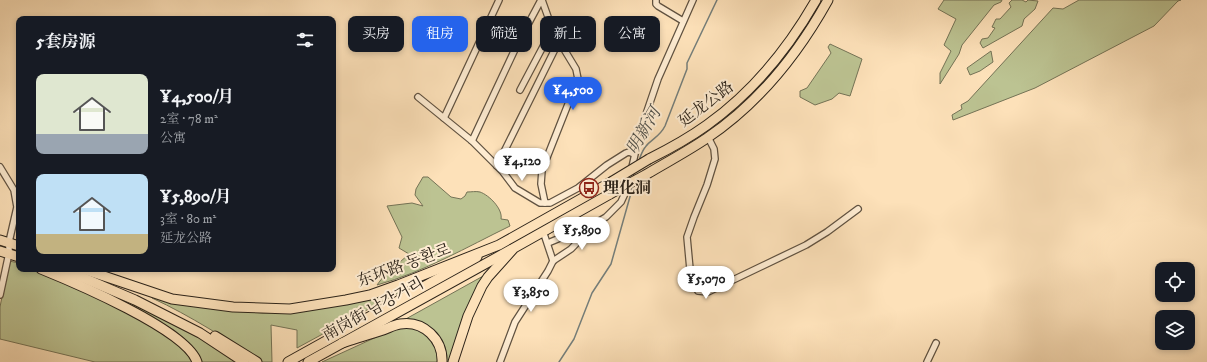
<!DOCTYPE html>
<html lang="zh">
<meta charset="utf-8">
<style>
:root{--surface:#171b24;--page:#242831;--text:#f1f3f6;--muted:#9ea1a6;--accent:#2563eb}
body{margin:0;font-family:"IM FELL DW Pica","Noto Serif SC","Noto Serif KR",serif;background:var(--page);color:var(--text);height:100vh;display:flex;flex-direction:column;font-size:15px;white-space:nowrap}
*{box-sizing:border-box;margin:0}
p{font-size:13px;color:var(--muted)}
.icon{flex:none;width:22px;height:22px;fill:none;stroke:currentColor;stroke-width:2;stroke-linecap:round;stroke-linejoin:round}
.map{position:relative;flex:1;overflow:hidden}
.sheet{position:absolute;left:16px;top:16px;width:320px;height:256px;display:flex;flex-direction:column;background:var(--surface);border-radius:8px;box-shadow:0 2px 6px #0003}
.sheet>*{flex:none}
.top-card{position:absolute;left:348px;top:16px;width:380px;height:36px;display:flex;gap:8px}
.buttons{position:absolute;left:1155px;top:262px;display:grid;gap:8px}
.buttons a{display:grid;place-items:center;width:40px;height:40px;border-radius:8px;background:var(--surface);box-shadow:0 2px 6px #0003;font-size:20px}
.price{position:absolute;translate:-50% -34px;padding:0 9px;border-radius:14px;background:#fff;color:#222;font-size:13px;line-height:26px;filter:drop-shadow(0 1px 2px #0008)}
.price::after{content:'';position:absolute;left:50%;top:24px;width:12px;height:9px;margin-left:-6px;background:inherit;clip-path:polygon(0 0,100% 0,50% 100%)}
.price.on{background:var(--accent);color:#fff}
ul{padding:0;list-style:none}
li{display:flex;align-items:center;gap:12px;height:100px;padding:0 20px}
li span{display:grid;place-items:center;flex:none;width:112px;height:80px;border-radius:8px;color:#555}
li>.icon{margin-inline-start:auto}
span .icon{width:48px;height:48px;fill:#fffc;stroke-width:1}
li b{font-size:17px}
h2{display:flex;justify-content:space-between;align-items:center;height:48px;padding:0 20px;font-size:17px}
.chip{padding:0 14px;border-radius:8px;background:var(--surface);box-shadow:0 2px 6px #0003;font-size:14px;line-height:36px}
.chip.on{background:var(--accent);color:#fff}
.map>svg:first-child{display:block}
</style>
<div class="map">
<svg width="1207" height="362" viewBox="0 0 1207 362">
<rect width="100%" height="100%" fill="#fde1b9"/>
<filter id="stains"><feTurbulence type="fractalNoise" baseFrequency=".005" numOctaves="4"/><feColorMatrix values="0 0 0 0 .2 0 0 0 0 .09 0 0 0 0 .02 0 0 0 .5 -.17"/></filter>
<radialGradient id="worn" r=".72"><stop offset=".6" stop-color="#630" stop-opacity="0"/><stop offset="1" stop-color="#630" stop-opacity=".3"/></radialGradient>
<g fill="#bcc392" stroke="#747356">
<polygon points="944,0 1002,0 1001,2 994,5 962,45 959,54 940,84 940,73 951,51 944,45 956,19 938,9"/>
<polygon points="1012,0 1022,0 1026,2 1028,0 1038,1 1035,9 1024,19 1022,26 983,48 980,43 982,39 988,38 995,28 992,27 996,19 1000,19 1011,7 1009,3"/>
<polygon points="1079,0 1181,0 1178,1 1154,26 1035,88 953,120 952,115 962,109 961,105 968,101 1053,8 1063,9"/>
<polygon points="830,44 862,59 850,96 839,93 832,99 815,105 800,97 800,91 807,88 831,53 828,47"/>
<polygon points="991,51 993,62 980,71 970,75 967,68"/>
<path d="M423,177H428L451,197L461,199L465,196L467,192C471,192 476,191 480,192C489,195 503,209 501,219L508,220L510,226C467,247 424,272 377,285L389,269L400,262L409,254L399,248L402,237L387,206L412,203L423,206L415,195L416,189Z"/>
<polygon points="9,261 19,263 19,269 35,269 80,288 176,339 193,362 95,362 0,339 0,307"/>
<path d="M435,274L433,277L412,287L411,286L297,348V330L271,325L272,362H262C226,339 191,316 152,298L151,295L213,309L263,313L290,312Z"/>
<polygon points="485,275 450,362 445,362 441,342 404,320"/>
<path d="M100,289C146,311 195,330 235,362H200L187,341L174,330L99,290Z"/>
<polygon points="412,327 426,333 437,346 438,362 322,362 396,328"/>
</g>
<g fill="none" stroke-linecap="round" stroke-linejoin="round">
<g stroke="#757e7a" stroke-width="1.5">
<path d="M639,161C645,138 657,142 665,126L687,69V63L717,0"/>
<polyline points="559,362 574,339 592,293 611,264 633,186"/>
</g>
<g stroke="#605241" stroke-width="8">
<g id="minor">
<polyline points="542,0 553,31 576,69 578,79 542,170 541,184 545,203"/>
<polyline points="656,0 656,4 658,6 683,21"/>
<polyline points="520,90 547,39 553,31"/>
<polyline points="418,97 472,141 503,172 515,188 540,203 550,203 578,188 607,165 626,153 629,152 634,154"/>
<polyline points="444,118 499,0"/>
<polyline points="708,137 714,149 715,159 707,185 694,217 687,237 691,280 698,291 708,292 806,245 827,232 858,209"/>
<polyline points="472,141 517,45 541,0"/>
<polyline points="497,166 559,41"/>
<polyline points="0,167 14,190 17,207 9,242 9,253 0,295"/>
<polyline points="543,231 553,261"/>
<polyline points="548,243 596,223 606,217 621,202 627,189 640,132 658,79 693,0"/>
<polyline points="500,362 515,322 548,271 553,261 571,249 594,225"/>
<polyline points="927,362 936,343"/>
</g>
</g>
<g stroke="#2c2319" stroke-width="11">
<g id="primary">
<polyline points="288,362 477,257"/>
<polyline points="308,362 512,249"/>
</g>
</g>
<g stroke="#2c2319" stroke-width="11">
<g id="trunk">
<path d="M649,159C669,149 689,138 707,125C753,92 788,49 816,0"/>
<path d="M647,174C667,162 688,151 707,138C759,103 798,54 828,0"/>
<polyline points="0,240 19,246"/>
<polyline points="0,251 19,257"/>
<path d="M41,269C73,282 187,330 197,362"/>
<polyline points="57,269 79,276 135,300 200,333 244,362"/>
<polyline points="83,269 172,299 233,307 290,309 346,300 370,295 398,285 499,245 611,182"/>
<polyline points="215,336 257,362"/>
<path d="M342,343C354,339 367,335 380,331C387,329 393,325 400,324C424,320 443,340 442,362"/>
<polyline points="453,362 468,316 482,286 488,277 514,248 610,194"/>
</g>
</g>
<use href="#minor" stroke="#feecd2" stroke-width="5.5"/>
<use href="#primary" stroke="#fde1b9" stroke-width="9"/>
<use href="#trunk" stroke="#fde1b9" stroke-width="9"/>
<g stroke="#2c2319" stroke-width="11" stroke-linecap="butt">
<g id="trunk-bridge">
<polyline points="611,182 649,159"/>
<polyline points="610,194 647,174"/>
</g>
</g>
<use href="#trunk-bridge" stroke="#fde1b9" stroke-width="9"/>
</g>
<defs>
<g id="bus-ring" transform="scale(1)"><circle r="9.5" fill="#feecd2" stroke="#8f2418" stroke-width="1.5"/><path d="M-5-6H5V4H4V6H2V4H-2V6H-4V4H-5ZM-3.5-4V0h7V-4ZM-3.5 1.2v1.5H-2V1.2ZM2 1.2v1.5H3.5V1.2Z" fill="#8f2418"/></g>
</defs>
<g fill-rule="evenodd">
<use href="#bus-ring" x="589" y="188"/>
</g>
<g text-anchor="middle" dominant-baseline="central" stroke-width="4" stroke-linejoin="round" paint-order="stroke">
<g font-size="16" fill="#2c2319" stroke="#feecd2">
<text transform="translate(706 104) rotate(-37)">延龙公路</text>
<text transform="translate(404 265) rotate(-20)">东环路 동환로</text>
<text transform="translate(373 309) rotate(-29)">南岗街 남강거리</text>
</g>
<g font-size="16" font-weight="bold" fill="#2c2319" stroke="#feecd2" text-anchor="start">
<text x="603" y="188">理化洞</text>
</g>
<g font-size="17" font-style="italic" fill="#50504a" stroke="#feecd2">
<text transform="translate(644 131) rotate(-60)">明新河</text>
</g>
</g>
<rect width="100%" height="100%" filter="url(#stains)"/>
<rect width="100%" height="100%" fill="url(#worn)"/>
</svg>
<div class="buttons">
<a><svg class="icon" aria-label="locate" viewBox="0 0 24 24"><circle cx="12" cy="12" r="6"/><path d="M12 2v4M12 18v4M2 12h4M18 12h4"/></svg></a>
<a><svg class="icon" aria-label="layers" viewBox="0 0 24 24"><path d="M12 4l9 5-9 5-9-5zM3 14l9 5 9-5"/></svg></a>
</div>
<b class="price on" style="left:573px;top:111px">¥4,500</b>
<b class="price" style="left:522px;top:182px">¥4,120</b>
<b class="price" style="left:582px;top:251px">¥5,890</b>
<b class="price" style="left:706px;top:300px">¥5,070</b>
<b class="price" style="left:531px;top:313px">¥3,850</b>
<div class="top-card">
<a class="chip">买房</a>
<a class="chip on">租房</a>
<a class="chip">筛选</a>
<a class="chip">新上</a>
<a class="chip">公寓</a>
</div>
<section class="sheet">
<h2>5套房源<svg class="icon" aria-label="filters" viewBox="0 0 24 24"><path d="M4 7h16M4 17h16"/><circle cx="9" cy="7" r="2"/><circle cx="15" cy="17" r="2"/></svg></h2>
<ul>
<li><span style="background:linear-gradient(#dfe7d0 75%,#9aa5b1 0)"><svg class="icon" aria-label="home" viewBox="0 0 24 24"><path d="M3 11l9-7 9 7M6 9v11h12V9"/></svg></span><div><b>¥4,500/月</b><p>2室 · 78 m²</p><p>公寓</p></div></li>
<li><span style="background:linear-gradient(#bfe0f5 75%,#c2b280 0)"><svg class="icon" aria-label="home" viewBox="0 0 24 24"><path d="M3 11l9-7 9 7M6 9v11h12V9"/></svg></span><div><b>¥5,890/月</b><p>3室 · 80 m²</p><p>延龙公路</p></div></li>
</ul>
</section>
</div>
